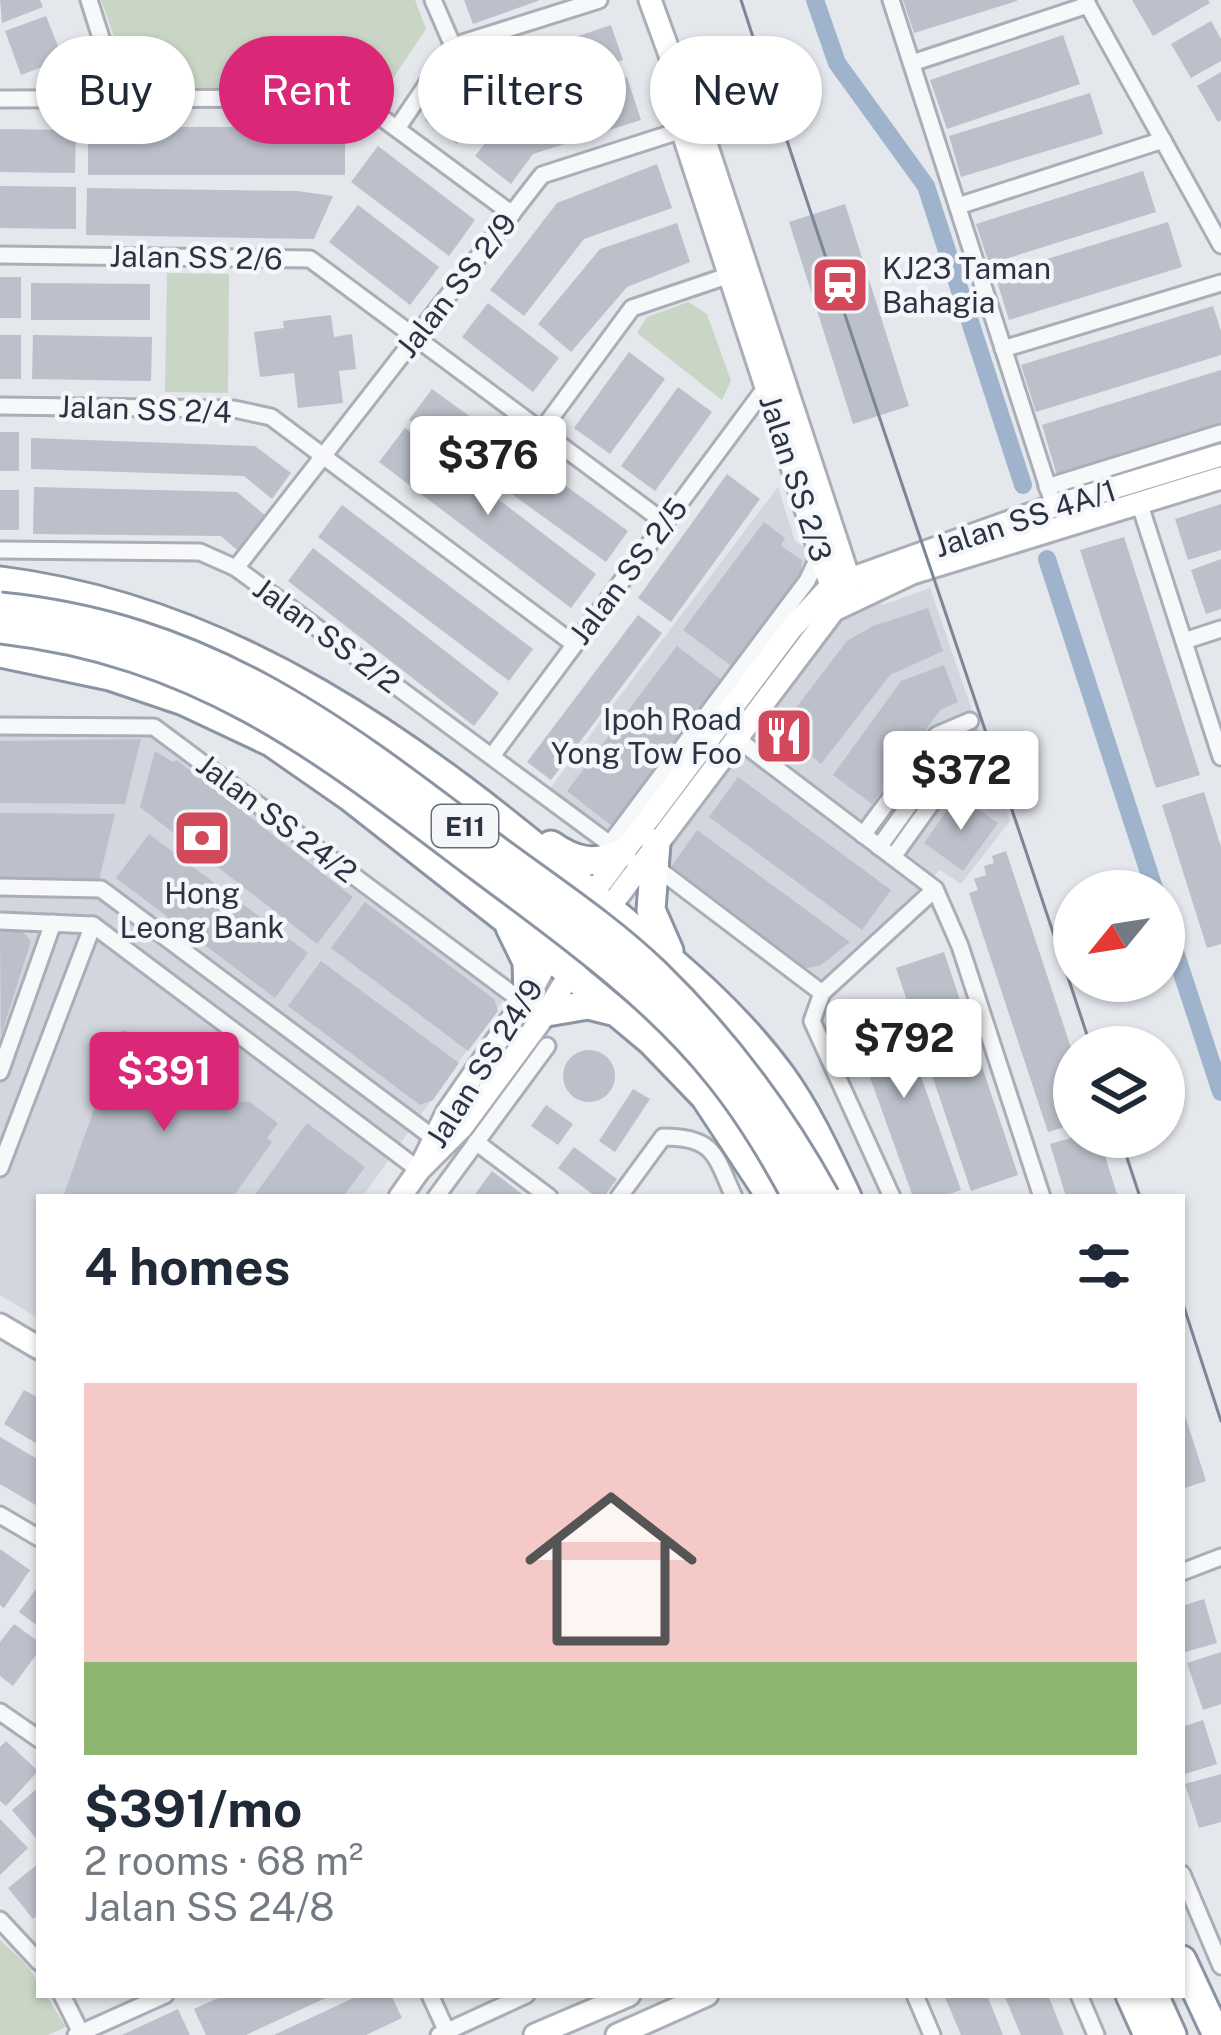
<!DOCTYPE html>
<meta charset="utf-8">
<style>
:root{--surface:#fff;--page:#f2f2f3;--text:#1f2937;--muted:#747a83;--accent:#db2777}
body{margin:0;font-family:"Public Sans",sans-serif;background:var(--page);color:var(--text);height:100vh;display:flex;flex-direction:column;font-size:45px;white-space:nowrap}
*{box-sizing:border-box;margin:0}
p{font-size:39px;color:var(--muted)}
.icon{flex:none;width:66px;height:66px;fill:none;stroke:currentColor;stroke-width:2;stroke-linecap:round;stroke-linejoin:round}
.map{position:relative;flex:1;overflow:hidden}
.panel{position:absolute;left:36px;top:1194px;width:1149px;height:804px;display:flex;flex-direction:column;background:var(--surface);border-radius:0px;box-shadow:0 3px 9px #0004}
.panel>*{flex:none}
.hud{position:absolute;left:36px;top:36px;width:1149px;height:108px;display:flex;gap:24px}
.needle{width:78px;rotate:240deg}
.tools{position:absolute;left:1053px;top:870px;display:grid;gap:24px}
.tools a{display:grid;place-items:center;width:132px;height:132px;border-radius:50%;background:var(--surface);box-shadow:0 3px 9px #0004;font-size:60px}
.price{position:absolute;translate:-50% -102px;padding:0 27px;border-radius:12px;background:#fff;color:#222;font-size:39px;line-height:78px;filter:drop-shadow(0 3px 6px #0008)}
.price::after{content:'';position:absolute;left:50%;top:72px;width:36px;height:27px;margin-left:-18px;background:inherit;clip-path:polygon(0 0,100% 0,50% 100%)}
.price.on{background:var(--accent);color:#fff}
ul{padding:0;list-style:none}
li{display:grid;align-content:center;gap:24px;height:636px;padding:0 48px}
li span{display:grid;place-items:center;height:372px;border-radius:0px;color:#555}
li>.icon{margin-inline-start:auto}
span .icon{width:216px;height:216px;fill:#fffc;stroke-width:1}
li b{font-size:51px}
h2{display:flex;justify-content:space-between;align-items:center;height:144px;padding:0 48px;font-size:51px}
.pill{padding:0 42px;border-radius:54px;background:var(--surface);box-shadow:0 3px 9px #0004;font-size:42px;line-height:108px}
.pill.on{background:var(--accent);color:#fff}
.map>svg:first-child{display:block}
</style>
<div class="map">
<svg width="1221" height="2035" viewBox="0 0 1221 2035">
<rect width="100%" height="100%" fill="#e4e7ec"/>
<g fill="#d2d6de">
<polygon points="778,487 795,541 883,605 930,588 1010,821 961,884 940,870 809,991 548,791"/>
<polygon points="151,733 506,996 362,1197 39,1197 39,1319 0,1295 0,736"/>
</g>
<g fill="#c9d6c5">
<polygon points="101,0 415,0 426,29 384,92 133,90"/>
<polygon points="167,273 229,274 228,393 165,392"/>
<polygon points="688,302 707,314 731,381 722,400 637,333 647,317"/>
<path d="M0,1940C17,1956 39,1971 39,1995H46L66,2027L48,2035H0Z"/>
</g>
<g fill="none" stroke-linecap="round" stroke-linejoin="round">
<g stroke="#9fb4cc" stroke-width="18">
<polyline points="815,0 837,63 926,186 1023,485"/>
<polyline points="1047,559 1155,891"/>
<polyline points="1164,918 1221,1092"/>
</g>
</g>
<g fill="#bbc0ca">
<polygon points="0,0 40,0 43,7 2,23"/>
<polygon points="464,0 538,0 538,1 473,24"/>
<polygon points="903,0 1017,0 1017,1 914,33"/>
<polygon points="1132,0 1208,0 1210,3 1153,36"/>
<polygon points="46,16 63,59 21,75 5,31"/>
<polygon points="1211,21 1221,39 1221,61 1191,78 1171,44"/>
<polygon points="611,25 623,60 487,106 457,144 425,120 466,74"/>
<polygon points="1063,35 1080,84 947,129 930,80"/>
<polygon points="1221,72 1221,120 1218,122 1197,86"/>
<polygon points="627,77 641,120 533,154 511,184 475,156 505,118"/>
<polygon points="1090,93 1103,134 961,177 949,136"/>
<rect x="88" y="127" width="257" height="48"/>
<polygon points="0,129 76,130 75,173 0,172"/>
<polygon points="378,146 475,220 449,256 351,182"/>
<polygon points="657,164 672,208 584,239 524,316 490,290 557,203"/>
<polygon points="1143,171 1156,212 989,264 976,224"/>
<polygon points="0,186 76,187 76,229 0,228"/>
<polygon points="87,188 297,191 333,196 314,239 86,235"/>
<polygon points="845,204 909,406 853,424 789,222"/>
<polygon points="358,205 439,267 410,305 329,242"/>
<polygon points="1168,222 1182,267 1009,320 995,275"/>
<polygon points="677,223 690,262 627,287 571,352 538,324 600,249"/>
<rect x="0" y="277" width="21" height="41"/>
<polygon points="31,283 150,284 150,320 31,320"/>
<polygon points="488,303 559,358 533,392 462,337"/>
<polygon points="1213,306 1221,331 1221,355 1036,412 1021,365"/>
<polygon points="331,315 334,337 352,334 356,369 339,371 343,403 298,408 294,373 260,377 254,332 284,328 283,321"/>
<rect x="0" y="335" width="21" height="44"/>
<polygon points="33,335 152,337 151,381 32,379"/>
<polygon points="629,352 665,379 610,454 574,428"/>
<polygon points="1221,370 1221,429 1058,479 1042,425"/>
<polygon points="678,387 712,412 655,491 621,466"/>
<polygon points="432,389 628,531 606,562 409,420"/>
<polygon points="405,428 596,574 571,608 379,462"/>
<rect x="0" y="432" width="19" height="39"/>
<polygon points="31,438 255,446 291,473 272,499 244,476 31,469"/>
<polygon points="727,474 760,499 671,622 638,598"/>
<polygon points="34,487 237,492 266,516 237,550 221,536 33,534"/>
<rect x="0" y="490" width="19" height="40"/>
<polygon points="1221,504 1221,550 1188,560 1175,519"/>
<polygon points="342,505 533,649 509,681 318,537"/>
<polygon points="764,522 785,538 781,546 802,560 801,577 734,668 683,630"/>
<polygon points="1124,537 1200,775 1156,788 1080,550"/>
<polygon points="313,548 499,693 474,726 288,581"/>
<polygon points="1221,559 1221,609 1206,614 1191,570"/>
<polygon points="928,608 943,651 890,675 821,764 779,730 847,641 873,626"/>
<polygon points="638,615 662,633 551,780 527,762"/>
<polygon points="677,646 723,681 612,826 567,791"/>
<polygon points="944,665 958,702 940,710 872,804 833,775 901,681"/>
<polygon points="141,739 125,804 0,803 0,741"/>
<polygon points="155,751 173,762 177,760 353,897 317,944 140,807"/>
<polygon points="738,777 891,890 862,930 709,817"/>
<polygon points="1204,792 1221,847 1221,944 1207,948 1162,805"/>
<polygon points="958,795 998,823 963,871 924,843"/>
<polygon points="0,813 115,814 99,880 0,878"/>
<polygon points="697,830 850,942 821,965 803,969 669,870"/>
<polygon points="149,834 308,953 275,998 116,878"/>
<polygon points="1006,851 1074,1057 1074,1124 1048,1132 969,893 978,890 974,879 986,875 984,866 994,863 992,856"/>
<polygon points="365,902 494,999 498,1011 468,1051 331,948"/>
<polygon points="0,930 22,931 31,941 1,1036"/>
<polygon points="944,952 1018,1175 971,1191 896,968"/>
<polygon points="321,961 459,1063 433,1100 420,1105 288,1006"/>
<polygon points="894,1000 961,1190 941,1197 913,1197 848,1016"/>
<polygon points="122,1030 145,1035 157,1058 214,1100 250,1102 278,1123 267,1138 272,1142 233,1197 63,1197"/>
<circle cx="589" cy="1076" r="26"/>
<polygon points="633,1089 650,1099 615,1152 599,1141"/>
<polygon points="546,1105 573,1124 558,1145 531,1126"/>
<polygon points="307,1123 365,1167 343,1197 253,1197"/>
<polygon points="1074,1137 1099,1137 1118,1197 1066,1197 1050,1144"/>
<polygon points="574,1147 617,1179 604,1197 596,1197 558,1168"/>
<polygon points="492,1171 526,1197 473,1197"/>
<polygon points="24,1390 39,1398 39,1445 4,1424"/>
<polygon points="1182,1406 1206,1481 1182,1489"/>
<polygon points="0,1437 39,1460 39,1507 0,1484"/>
<polygon points="0,1549 30,1570 4,1608 0,1605"/>
<polygon points="39,1585 39,1627 19,1612"/>
<polygon points="1204,1599 1217,1643 1182,1653 1182,1606"/>
<polygon points="14,1624 39,1642 39,1651 13,1686 0,1676 0,1642"/>
<polygon points="1221,1652 1221,1704 1203,1710 1187,1663"/>
<polygon points="1203,1720 1217,1764 1182,1775 1182,1727"/>
<polygon points="6,1741 38,1771 6,1806 0,1801 0,1747"/>
<polygon points="1221,1774 1221,1822 1199,1828 1185,1784"/>
<polygon points="39,1787 39,1835 36,1838 12,1810"/>
<polygon points="0,1819 28,1848 0,1875"/>
<polygon points="39,1863 39,1914 33,1919 8,1888"/>
<polygon points="225,1995 332,1995 246,2035 206,2035 194,2009"/>
<polygon points="360,1995 391,1995 402,2018 366,2035 274,2035"/>
<polygon points="944,1995 987,1995 1003,2035 961,2035"/>
<polygon points="1004,1995 1048,1995 1064,2035 1021,2035"/>
<polygon points="178,2009 190,2035 122,2035 163,2016"/>
</g>
<g fill="none" stroke-linecap="round" stroke-linejoin="round">
<g stroke="#a9aeb7" stroke-width="21">
<g id="street">
<polyline points="89,0 121,101"/>
<polyline points="433,0 453,46"/>
<polyline points="891,0 1054,506"/>
<polyline points="1085,0 1221,245"/>
<polyline points="912,63 1088,5"/>
<polyline points="0,99 355,98 512,214"/>
<polyline points="398,127 453,46 599,0"/>
<polyline points="958,206 1163,140"/>
<polyline points="0,255 310,259 664,522"/>
<polyline points="1003,349 1221,283"/>
<polyline points="0,406 234,409 271,417 574,644"/>
<polyline points="542,430 632,308 730,275"/>
<polyline points="1047,487 1221,433"/>
<polyline points="1139,502 1221,757"/>
<polyline points="0,550 200,552 236,568 622,853"/>
<polyline points="236,568 542,175 682,130"/>
<polyline points="1184,641 1221,629"/>
<polyline points="0,726 154,727 523,1002"/>
<polyline points="736,738 935,889 960,946 1042,1197"/>
<polyline points="492,756 766,387"/>
<polyline points="863,835 937,735 970,721"/>
<polyline points="609,845 807,581 821,552"/>
<polyline points="879,847 946,754 976,741"/>
<polyline points="893,857 956,769 982,760"/>
<polyline points="653,865 822,993"/>
<polyline points="0,887 101,889 435,1139"/>
<polyline points="0,921 93,925 419,1170"/>
<polyline points="0,1072 53,923"/>
<polyline points="476,1142 549,1197"/>
<polyline points="0,1168 93,925"/>
<polyline points="436,1197 547,1046"/>
<path d="M619,1197L663,1137C715,1137 715,1155 734,1197"/>
<polyline points="892,1197 812,1021 822,993 935,889"/>
<polyline points="0,1515 39,1538"/>
<polyline points="1182,1572 1221,1557"/>
<polyline points="0,1712 39,1739"/>
<polyline points="1182,1874 1221,1966"/>
<polyline points="0,1920 39,1962"/>
<polyline points="62,1995 81,2033"/>
<polyline points="430,1995 447,2032"/>
<polyline points="915,1995 932,2035"/>
<polyline points="1079,1995 1096,2035"/>
<polyline points="76,2035 165,1995"/>
<polyline points="439,2035 526,1995"/>
</g>
</g>
<g stroke="#a9aeb7" stroke-width="27">
<g id="secondary">
<polyline points="650,0 674,66 690,95 849,579"/>
<polyline points="674,67 673,93 682,130 831,586"/>
<polyline points="834,610 912,573 1221,478"/>
<polyline points="584,905 791,629 831,586 1054,506 1221,455"/>
<polyline points="419,1170 447,1113 528,996 556,946"/>
<polyline points="400,1197 419,1170 462,1127 547,1012 609,908 833,611 849,579"/>
<polyline points="0,1325 39,1348"/>
<polyline points="535,2035 629,1995"/>
<polyline points="617,2035 707,1995"/>
</g>
</g>
<g stroke="#8b94a3" stroke-width="33">
<g id="highway">
<path d="M0,581C232,610 420,747 593,895C661,952 730,1005 782,1077C808,1113 828,1157 847,1197"/>
<polyline points="0,653 110,676 184,701 271,742 350,797 504,918 651,1041 705,1097 771,1197"/>
<polyline points="656,843 651,910 669,951"/>
<path d="M551,845C575,862 595,866 622,853"/>
<polyline points="510,927 527,962 528,996"/>
<polyline points="547,1012 588,1005 612,1011"/>
<polyline points="1182,1960 1217,2035"/>
<polyline points="1130,1995 1148,2035"/>
<polyline points="1154,1995 1172,2035"/>
</g>
</g>
<use href="#street" stroke="#f7f8fa" stroke-width="15"/>
<use href="#secondary" stroke="#fff" stroke-width="21"/>
<use href="#highway" stroke="#fff" stroke-width="27"/>
<g stroke="#7d8696" stroke-width="3">
<path d="M741,0C854,350 976,697 1091,1047"/>
<polyline points="1120,1137 1140,1197"/>
<polyline points="1182,1301 1221,1421"/>
</g>
<g stroke="#8b94a3" stroke-width="33" stroke-linecap="butt">
<g id="highway-bridge">
<path d="M0,607C201,627 328,722 483,840C540,883 604,924 655,973C723,1039 780,1115 825,1197"/>
<path d="M0,629C198,652 316,743 469,859C555,924 650,989 718,1074C749,1112 774,1154 797,1197"/>
</g>
</g>
<use href="#highway-bridge" stroke="#fff" stroke-width="27"/>
</g>
<defs>
<g id="station-square" transform="scale(3)"><rect x="-9" y="-9" width="18" height="18" rx="4" fill="#d1495b" stroke="#f4f6f9"/><path d="M-3-6H3Q5-6 5-4V2Q5 4 3 4L4.5 6H3L1.5 4h-3L-3 6H-4.5L-3 4Q-5 4-5 2V-4Q-5-6-3-6ZM-3.5-4v3h7v-3ZM-3.5 1v1.5H-2V1ZM2 1v1.5H3.5V1Z" fill="#fff"/></g>
<g id="restaurant-square" transform="scale(3)"><rect x="-9" y="-9" width="18" height="18" rx="4" fill="#d1495b" stroke="#f4f6f9"/><path d="M-5-6h1v4h1v-4h1v4h1v-4h1v5L-1.5 .5V6h-2V.5L-5-1ZM5-6V6H3V1.5H1.5Q1.5-4 5-6Z" fill="#fff"/></g>
<g id="bank-square" transform="scale(3)"><rect x="-9" y="-9" width="18" height="18" rx="4" fill="#d1495b" stroke="#f4f6f9"/><path d="M-6-4H6V4H-6ZM0-2.3a2.3 2.3 0 1 0 0 4.6a2.3 2.3 0 1 0 0-4.6Z" fill="#fff"/></g>
</defs>
<g fill-rule="evenodd">
<use href="#station-square" x="840" y="285"/>
<use href="#restaurant-square" x="784" y="736"/>
<use href="#bank-square" x="202" y="838"/>
</g>
<g text-anchor="middle" dominant-baseline="central" stroke-width="9" stroke-linejoin="round" paint-order="stroke">
<rect fill="#f4f6f9" stroke="#676e7b" stroke-width="3" x="432" y="805" width="66" height="42" rx="9"/>
<g font-size="27" font-weight="bold" fill="#2b3445">
<text x="465" y="826">E11</text>
</g>
<g font-size="30" fill="#2b3445" stroke="#f4f6f9">
<text transform="translate(196 257) rotate(1)">Jalan SS 2/6</text>
<text transform="translate(456 285) rotate(-52)">Jalan SS 2/9</text>
<text transform="translate(145 409) rotate(2)">Jalan SS 2/4</text>
<text transform="translate(796 478) rotate(72)">Jalan SS 2/3</text>
<text transform="translate(1025 518) rotate(-18)">Jalan SS 4A/1</text>
<text transform="translate(628 571) rotate(-53)">Jalan SS 2/5</text>
<text transform="translate(327 635) rotate(36)">Jalan SS 2/2</text>
<text transform="translate(277 818) rotate(37)">Jalan SS 24/2</text>
<text transform="translate(484 1063) rotate(-58)">Jalan SS 24/9</text>
</g>
<g font-size="30" fill="#2b3445" stroke="#f4f6f9" text-anchor="start">
<text x="882" y="268">KJ23 Taman<tspan x="882" dy="34">Bahagia</tspan></text>
<text x="742" y="719" text-anchor="end">Ipoh Road<tspan x="742" dy="34">Yong Tow Foo</tspan></text>
<text x="202" y="893" text-anchor="middle">Hong<tspan x="202" dy="34">Leong Bank</tspan></text>
</g>
</g>
</svg>
<div class="tools">
<a><svg class="needle" viewBox="-14 -14 28 28"><path d="M0-13l5 13h-10z" fill="#e53935"/><path d="M0 13l5-13h-10z" fill="#747a83"/></svg></a>
<a><svg class="icon" aria-label="layers" viewBox="0 0 24 24"><path d="M12 4l9 5-9 5-9-5zM3 14l9 5 9-5"/></svg></a>
</div>
<b class="price" style="left:488px;top:518px">$376</b>
<b class="price" style="left:961px;top:833px">$372</b>
<b class="price" style="left:904px;top:1101px">$792</b>
<b class="price on" style="left:164px;top:1134px">$391</b>
<div class="hud">
<a class="pill">Buy</a>
<a class="pill on">Rent</a>
<a class="pill">Filters</a>
<a class="pill">New</a>
</div>
<section class="panel">
<h2>4 homes<svg class="icon" aria-label="filters" viewBox="0 0 24 24"><path d="M4 7h16M4 17h16"/><circle cx="9" cy="7" r="2"/><circle cx="15" cy="17" r="2"/></svg></h2>
<ul>
<li><span style="background:linear-gradient(#f6c9c9 75%,#8fb573 0)"><svg class="icon" aria-label="home" viewBox="0 0 24 24"><path d="M3 11l9-7 9 7M6 9v11h12V9"/></svg></span><div><b>$391/mo</b><p>2 rooms · 68 m²</p><p>Jalan SS 24/8</p></div></li>
</ul>
</section>
</div>
